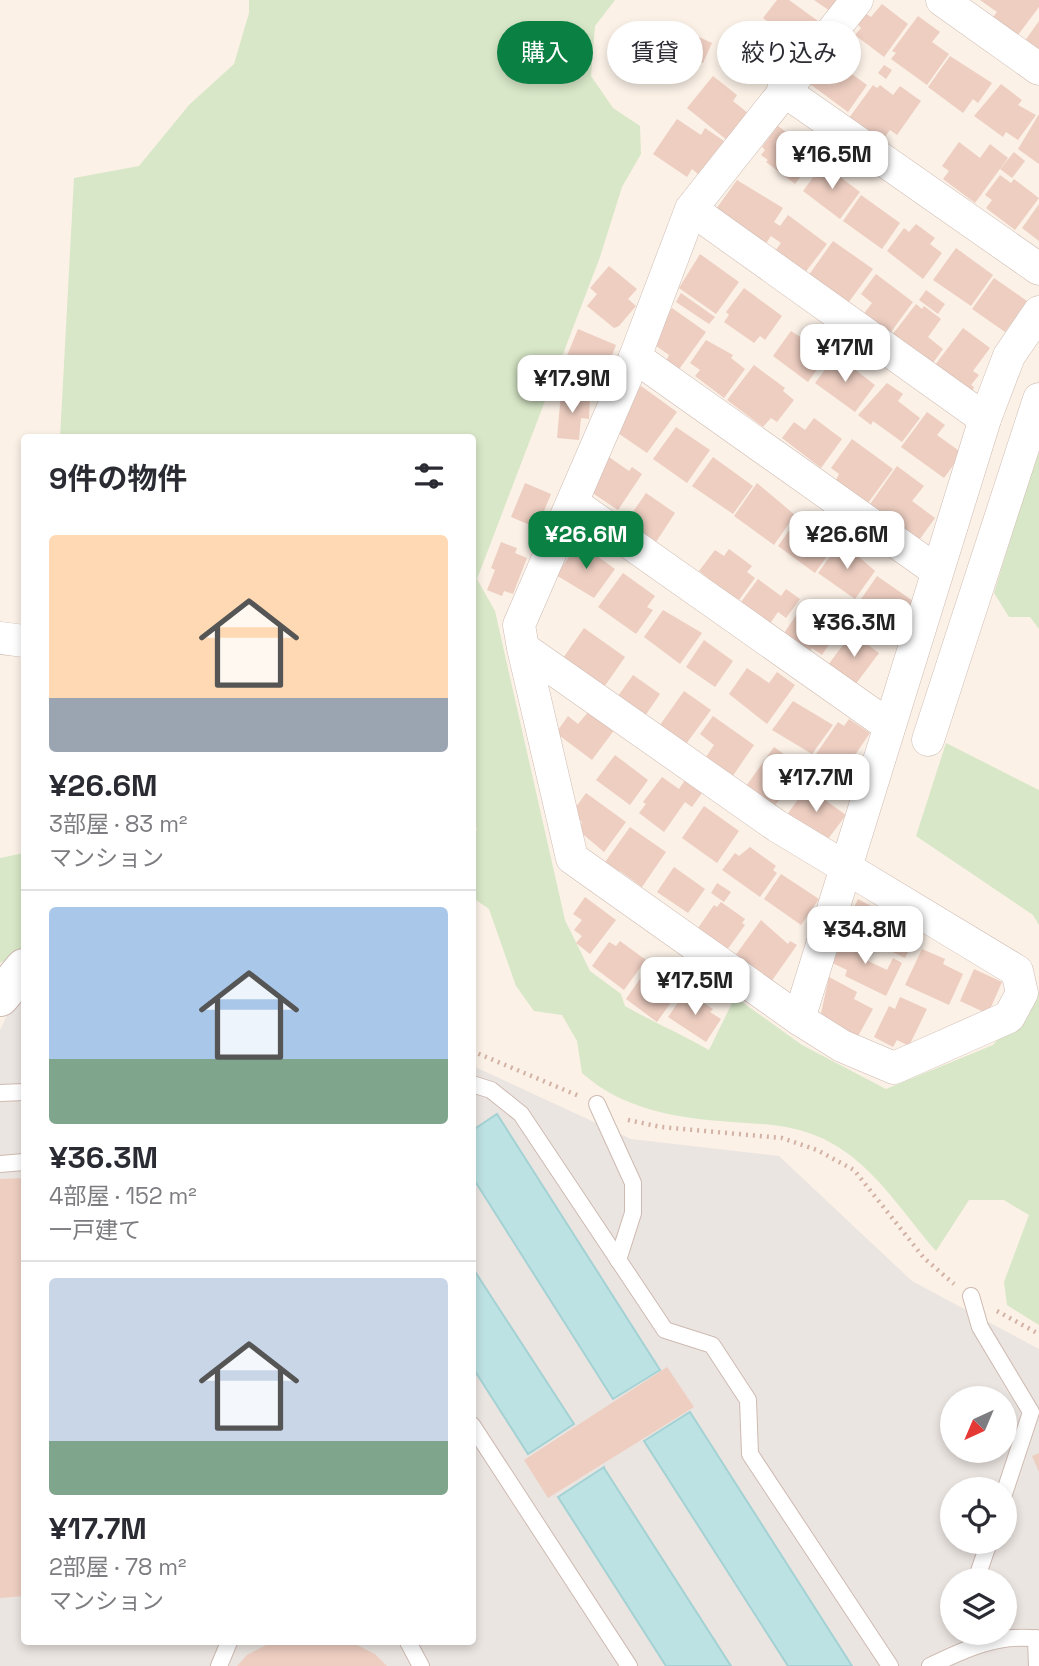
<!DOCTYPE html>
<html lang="ja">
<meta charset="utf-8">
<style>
:root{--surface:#fff;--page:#f7f7f7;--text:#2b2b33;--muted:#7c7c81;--line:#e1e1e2;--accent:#0b8043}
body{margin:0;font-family:"Space Grotesk","Noto Sans JP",sans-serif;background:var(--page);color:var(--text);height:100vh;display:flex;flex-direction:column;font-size:26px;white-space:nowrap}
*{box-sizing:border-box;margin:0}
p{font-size:23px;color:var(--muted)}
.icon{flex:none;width:38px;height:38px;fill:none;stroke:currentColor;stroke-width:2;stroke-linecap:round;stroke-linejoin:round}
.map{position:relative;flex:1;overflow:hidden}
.drawer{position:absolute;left:21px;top:434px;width:455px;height:1211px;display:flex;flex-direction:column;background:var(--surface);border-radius:7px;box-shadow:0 4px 10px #0003}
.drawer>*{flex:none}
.banner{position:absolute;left:497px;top:21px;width:436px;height:63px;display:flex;gap:14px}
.needle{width:46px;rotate:224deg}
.buttons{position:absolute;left:940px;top:1386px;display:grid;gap:14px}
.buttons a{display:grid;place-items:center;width:77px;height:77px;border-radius:50%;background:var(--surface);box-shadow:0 4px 10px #0003;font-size:35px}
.price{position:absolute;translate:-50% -60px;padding:0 16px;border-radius:14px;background:#fff;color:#222;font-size:23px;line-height:46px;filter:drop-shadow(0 2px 4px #0008)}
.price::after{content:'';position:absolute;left:50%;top:42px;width:21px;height:16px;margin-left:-10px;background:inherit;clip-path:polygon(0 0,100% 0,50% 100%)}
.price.active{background:var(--accent);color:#fff}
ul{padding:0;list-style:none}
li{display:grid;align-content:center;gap:14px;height:371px;padding:0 28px}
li+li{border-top:2px solid var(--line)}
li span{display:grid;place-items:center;height:217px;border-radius:7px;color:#555}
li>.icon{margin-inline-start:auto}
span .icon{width:126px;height:126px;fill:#fffc;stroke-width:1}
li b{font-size:30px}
h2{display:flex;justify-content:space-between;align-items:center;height:84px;padding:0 28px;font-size:30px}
.tag{padding:0 24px;border-radius:32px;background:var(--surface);box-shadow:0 4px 10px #0003;font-size:24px;line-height:63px}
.tag.active{background:var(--accent);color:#fff}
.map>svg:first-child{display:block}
</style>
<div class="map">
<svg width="1039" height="1666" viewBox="0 0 1039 1666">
<rect width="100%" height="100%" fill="#fbf1e7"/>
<path fill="#ebe5e1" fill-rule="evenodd" d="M24,989V1642H472L473,1066L631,1139L779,1156L912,1281L1039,1349V1666H0V1030L12,1005ZM952,1398H1004V1451H952ZM952,1489H1004V1542H952ZM952,1580H1004V1633H952Z"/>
<g fill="#d8e7c7">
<path d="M249,0H615L595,26L591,76L613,108L640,126L641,154L622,187L600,257L477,579L495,611L565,920L590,971L621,994L625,1006C653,1022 681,1034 709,1050L735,997L802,1045L886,1089L993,1045L1039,992V1325L1007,1305L1004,1282L1029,1215L1004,1200H969L936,1251C904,1215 876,1168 833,1144C795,1122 761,1125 720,1121C669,1117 620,1107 582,1073L577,1041L562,1015L534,1011L516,986L489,909L473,898V847L477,828L472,825V438H60L74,178L139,166L189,105L234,64L249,13Z"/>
<polygon points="1039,453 1039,629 1030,617 1009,617 994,593 1034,461"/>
<polygon points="946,743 1039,790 1039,925 1033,915 916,836"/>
<polygon points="24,853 24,950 0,963 0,858"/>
</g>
<g fill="#bde2e3" stroke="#a4d2d4" stroke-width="2">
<polygon points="497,1114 660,1370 613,1399 473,1178 473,1130"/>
<polygon points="472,1267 574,1424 528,1454 473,1368"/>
<polygon points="690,1412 852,1666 788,1666 644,1441"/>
<polygon points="604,1467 604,1468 731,1666 666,1666 558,1497"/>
</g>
<g fill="#eecec1">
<polygon points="777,0 789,0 818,21 800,45 763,18"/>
<polygon points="814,0 838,0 830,11"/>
<polygon points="980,0 1039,0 1039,7 1018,35 993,17 997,12"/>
<polygon points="882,4 908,24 884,57 855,35 861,28 857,24 865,13 871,17"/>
<polygon points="918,16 940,32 932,42 949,54 927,85 891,59 896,53 892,51"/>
<polygon points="1039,21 1039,53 1024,42"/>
<polygon points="673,25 712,43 703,63 664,45"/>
<polygon points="758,31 791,55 774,77 740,55"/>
<polygon points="950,56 992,83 978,103 973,99 963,113 928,87"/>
<polygon points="830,58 867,85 848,112 810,84"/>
<polygon points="884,65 892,70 886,79 878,73"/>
<polygon points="713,76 737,95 733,101 749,114 728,141 687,108"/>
<polygon points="1001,84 1022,100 1018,105 1036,115 1018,140 1006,132 1003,137 974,116"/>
<polygon points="873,85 877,88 880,85 893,95 900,86 921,101 897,135 890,130 881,142 849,118"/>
<polygon points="1039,114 1039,164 1018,149"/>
<polygon points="677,119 701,135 705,128 724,141 698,174 692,169 687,177 653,154"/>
<polygon points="778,126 817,155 795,184 766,162 768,160 761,155 765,150 762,147"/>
<polygon points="959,142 980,158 990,144 1008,158 975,203 943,179 949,171 942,166"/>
<polygon points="1014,152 1025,161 1012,178 1000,169"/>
<polygon points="823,164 860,192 840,219 803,191"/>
<polygon points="1000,175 1011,183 1014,179 1039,198 1015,230 986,208 992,200 985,195"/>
<polygon points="737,180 783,208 774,222 780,226 788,215 827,244 804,274 775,251 781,243 771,236 765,245 716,209"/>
<polygon points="861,195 900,223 882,249 843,221"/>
<polygon points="1039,204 1039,241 1022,228"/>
<polygon points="916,224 935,238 930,244 942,253 923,279 887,251 904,228 909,232"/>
<polygon points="833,241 873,269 846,306 806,279"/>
<polygon points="956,248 993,275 971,306 933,280"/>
<polygon points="700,254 739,282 716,314 679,288"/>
<polygon points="609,266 637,289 628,299 636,306 619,326 614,328 587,306 597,294 590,288"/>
<polygon points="876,274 913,302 888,336 862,316 872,303 861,294"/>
<polygon points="994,278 1027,301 1005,332 972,309"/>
<polygon points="744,288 782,316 765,340 760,336 754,343 724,322 729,315 726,312"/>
<polygon points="926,290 945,304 938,314 919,300"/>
<polygon points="681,293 715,317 709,324 676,302"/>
<polygon points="916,304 922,309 924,306 941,319 928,337 943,349 930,367 889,339"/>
<polygon points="672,308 706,332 677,372 665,363 669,355 652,343 655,331"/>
<polygon points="963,328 990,348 973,371 979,375 971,385 974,387 970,397 932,369"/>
<polygon points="578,329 616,345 603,379 564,363"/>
<polygon points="791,331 828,354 808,382 773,356"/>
<polygon points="706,340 733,355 731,358 745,369 724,398 695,376 700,370 690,363"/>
<polygon points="836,355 875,385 855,412 815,383"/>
<polygon points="754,365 785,388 783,391 794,400 777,422 771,418 763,427 727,400"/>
<polygon points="887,383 903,394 898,401 920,418 902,442 873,421 871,425 858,415"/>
<polygon points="641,386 677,412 647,453 615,431 623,410"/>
<polygon points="561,393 590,395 589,419 581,418 579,440 557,438"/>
<polygon points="927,412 945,425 937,435 962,453 944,478 901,447"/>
<polygon points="814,418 842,439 821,468 782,438 794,422 805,430"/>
<polygon points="676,427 710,450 687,483 653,459"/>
<polygon points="852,439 893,469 868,503 836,480 839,474 831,468"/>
<polygon points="609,457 629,471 632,467 642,474 618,510 591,492"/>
<polygon points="713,457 753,486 733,514 692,486"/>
<polygon points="897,466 924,486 912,501 935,518 917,543 868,507"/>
<polygon points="525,483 551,494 537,528 511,517"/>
<polygon points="757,483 795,515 774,545 734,516"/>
<polygon points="646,493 675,513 656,542 626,522"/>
<polygon points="796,521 833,548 815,573 778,546"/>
<polygon points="841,541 875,571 855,599 818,573"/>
<polygon points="501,542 517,548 515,553 527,558 513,594 504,591 502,596 487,590 495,570 491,568"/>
<polygon points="579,543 615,569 594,598 556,575"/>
<polygon points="729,549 752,566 747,572 755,578 739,600 735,597 731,602 705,582 708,578 699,571 715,550 724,556"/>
<polygon points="623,573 655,596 647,607 653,610 636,634 598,607"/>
<polygon points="877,576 913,601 896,624 904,630 899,638 871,618 874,613 859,602"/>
<polygon points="758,579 781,596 786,589 800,599 786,618 778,612 769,625 738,606"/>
<polygon points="804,604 839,629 822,655 812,648 808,654 782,636"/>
<polygon points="663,610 702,633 680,664 644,637"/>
<polygon points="584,628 625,657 602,690 561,661"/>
<polygon points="852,633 879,653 855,685 828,665"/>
<polygon points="704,640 733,661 715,687 686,667"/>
<polygon points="747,668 769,683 777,672 795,685 767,724 729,694"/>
<polygon points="633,675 660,694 645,716 618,696"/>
<polygon points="684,691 711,710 686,744 660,725"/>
<polygon points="793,701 833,725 812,754 772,730"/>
<polygon points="590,710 615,729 592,760 556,733 568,716 578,724"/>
<polygon points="713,716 754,745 732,777 706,757 714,745 700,734"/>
<polygon points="849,719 870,733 855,755 861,759 850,775 844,771 839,778 812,760 838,722 844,726"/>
<polygon points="774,747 806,770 800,779 796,776 793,780 797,784 788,796 784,793 772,810 744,789"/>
<polygon points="615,755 648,780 630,805 596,780"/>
<polygon points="662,777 679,789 685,780 702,793 692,807 685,802 664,832 639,813 646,804 643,802"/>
<polygon points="810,783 825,794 822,798 846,815 825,843 786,816"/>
<polygon points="586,793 626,822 604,852 578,830 582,822 571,814"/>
<polygon points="704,806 739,831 717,863 682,838"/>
<polygon points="630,827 666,852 642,887 620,871 617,875 603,865"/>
<polygon points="750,847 776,866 773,870 777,873 760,897 722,870 735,853 739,856"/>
<polygon points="674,867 705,889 688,913 657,892"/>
<polygon points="781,874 819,899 801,925 764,899"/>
<polygon points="717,883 731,892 724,902 711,893"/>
<polygon points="585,897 616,920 590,954 576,943 582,936 574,930 582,920 573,914"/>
<polygon points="858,899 918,932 905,958 844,929"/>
<polygon points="721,902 745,919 742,923 745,925 727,950 698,928 714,905 717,907"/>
<polygon points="761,920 788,944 790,941 797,945 771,982 735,956"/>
<polygon points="847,933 867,943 860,957 887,970 893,958 902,963 886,996 845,976 847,970 832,963"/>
<polygon points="620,941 646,960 624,990 592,966 609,942 616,946"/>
<polygon points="922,949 945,959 943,964 963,974 949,1005 905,985"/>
<polygon points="657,969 682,987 657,1022 626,999 642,976 649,980"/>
<polygon points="974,969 1002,982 988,1014 960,1001"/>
<polygon points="829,977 857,992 854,999 873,1009 857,1038 820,1018"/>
<polygon points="686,991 713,1009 710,1012 721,1019 706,1042 668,1017"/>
<polygon points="900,997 927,1009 909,1046 897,1040 893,1047 874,1037 889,1006 895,1009"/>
<polygon points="24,1178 24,1596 0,1598 0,1179"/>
<polygon points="667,1367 694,1407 548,1498 524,1460"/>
<polygon points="1039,1453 1039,1472 1032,1456"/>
<polygon points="272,1642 351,1642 375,1654 387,1666 237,1666 247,1655"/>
</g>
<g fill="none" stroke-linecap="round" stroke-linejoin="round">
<g stroke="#cebab1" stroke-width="18">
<g id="service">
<polyline points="472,1084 491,1090 521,1114 665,1330 712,1345 748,1400 750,1454 890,1666"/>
<polyline points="0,1093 24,1092"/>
<polyline points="597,1104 633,1183 633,1213 618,1260"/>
<polyline points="0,1164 24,1162"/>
<polyline points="971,1296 980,1327 1031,1412 1004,1494"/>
<polyline points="472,1425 629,1666"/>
<polyline points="976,1580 989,1542"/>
<polyline points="1036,1638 1037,1666"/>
<polyline points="408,1642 421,1666"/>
<polyline points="219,1666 229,1642"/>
<path d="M930,1666C965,1649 999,1633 1039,1639"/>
</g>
</g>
<g stroke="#cebab1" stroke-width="33">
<g id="minor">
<polyline points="942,0 1039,69"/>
<polyline points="783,90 1039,269"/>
<polyline points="691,209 985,419"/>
<polyline points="635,357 937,571"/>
<polyline points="573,503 888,725"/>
<polyline points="0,638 24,641"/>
<polyline points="523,648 777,826 1017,971 1022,993 1009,1017 894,1068 842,1046 799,1019 572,858 523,648 519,625 635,357 691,209 857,0"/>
<polyline points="928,740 1039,399"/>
<polyline points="799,1019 985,419 1009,356 1039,312"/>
</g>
</g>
<g stroke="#cebab1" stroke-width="40">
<polyline id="tertiary" points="0,997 24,968"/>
</g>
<g stroke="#d3b1a4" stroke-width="4.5" stroke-dasharray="2 5" stroke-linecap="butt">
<polyline points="472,1051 579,1096"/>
<polyline points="628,1120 661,1127 782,1138 817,1150 854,1170 924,1258 954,1284"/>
<polyline points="997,1311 1039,1334"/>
</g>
<use href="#service" stroke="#fff" stroke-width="16"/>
<use href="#minor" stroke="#fff" stroke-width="32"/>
<use href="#tertiary" stroke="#fff" stroke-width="38"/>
</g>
</svg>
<div class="buttons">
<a><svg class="needle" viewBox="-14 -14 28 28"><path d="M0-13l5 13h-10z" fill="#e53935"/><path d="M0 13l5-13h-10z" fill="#7c7c81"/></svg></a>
<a><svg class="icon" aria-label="locate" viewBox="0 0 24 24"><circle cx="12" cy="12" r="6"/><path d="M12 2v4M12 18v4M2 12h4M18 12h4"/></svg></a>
<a><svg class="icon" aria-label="layers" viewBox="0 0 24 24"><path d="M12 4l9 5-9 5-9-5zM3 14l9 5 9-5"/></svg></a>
</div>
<b class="price" style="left:832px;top:191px">¥16.5M</b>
<b class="price" style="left:845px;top:384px">¥17M</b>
<b class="price" style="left:572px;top:415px">¥17.9M</b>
<b class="price active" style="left:586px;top:571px">¥26.6M</b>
<b class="price" style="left:847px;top:571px">¥26.6M</b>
<b class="price" style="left:854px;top:659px">¥36.3M</b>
<b class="price" style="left:816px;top:814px">¥17.7M</b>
<b class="price" style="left:865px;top:966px">¥34.8M</b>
<b class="price" style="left:695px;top:1017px">¥17.5M</b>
<div class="banner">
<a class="tag active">購入</a>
<a class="tag">賃貸</a>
<a class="tag">絞り込み</a>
</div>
<section class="drawer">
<h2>9件の物件<svg class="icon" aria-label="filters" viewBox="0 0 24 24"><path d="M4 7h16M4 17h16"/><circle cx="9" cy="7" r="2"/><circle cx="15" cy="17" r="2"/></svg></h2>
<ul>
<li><span style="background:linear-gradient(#ffd9b3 75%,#9aa5b1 0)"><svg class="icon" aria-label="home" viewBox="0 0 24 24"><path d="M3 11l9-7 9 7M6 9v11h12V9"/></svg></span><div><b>¥26.6M</b><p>3部屋 · 83 m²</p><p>マンション</p></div></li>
<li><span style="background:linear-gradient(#a9c7e8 70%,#7fa58c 0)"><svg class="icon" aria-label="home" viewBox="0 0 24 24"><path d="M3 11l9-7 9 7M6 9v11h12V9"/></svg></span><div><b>¥36.3M</b><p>4部屋 · 152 m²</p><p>一戸建て</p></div></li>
<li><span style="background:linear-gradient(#c9d6e8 75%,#7fa58c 0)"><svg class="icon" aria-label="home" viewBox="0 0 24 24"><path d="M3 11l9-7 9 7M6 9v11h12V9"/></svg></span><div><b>¥17.7M</b><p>2部屋 · 78 m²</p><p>マンション</p></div></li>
</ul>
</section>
</div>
